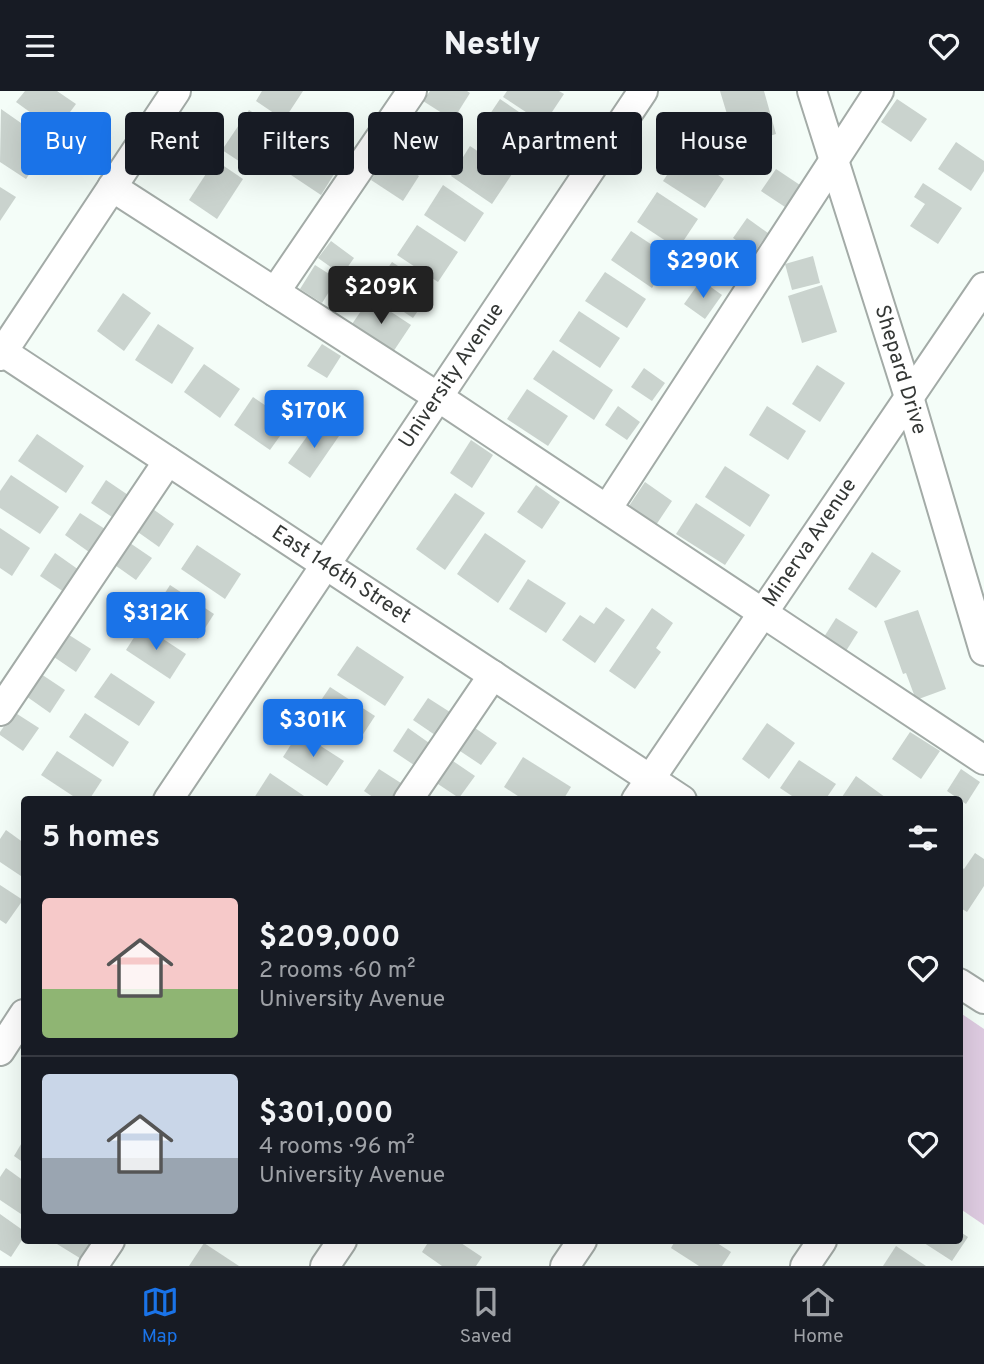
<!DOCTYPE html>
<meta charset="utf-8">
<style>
:root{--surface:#171b24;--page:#20242c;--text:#f1f3f6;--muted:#9ea1a6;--line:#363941;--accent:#1a73e8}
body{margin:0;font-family:Overpass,sans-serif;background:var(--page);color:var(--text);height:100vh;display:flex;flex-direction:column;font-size:26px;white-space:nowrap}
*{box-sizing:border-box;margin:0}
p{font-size:23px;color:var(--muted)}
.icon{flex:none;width:38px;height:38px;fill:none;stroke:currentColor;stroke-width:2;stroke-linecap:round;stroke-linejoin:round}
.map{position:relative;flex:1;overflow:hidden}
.drawer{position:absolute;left:21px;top:705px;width:942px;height:448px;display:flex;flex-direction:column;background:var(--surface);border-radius:7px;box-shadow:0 7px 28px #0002}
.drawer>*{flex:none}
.guide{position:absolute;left:21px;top:21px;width:943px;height:63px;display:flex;gap:14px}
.price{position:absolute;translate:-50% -60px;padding:0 16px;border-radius:7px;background:var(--accent);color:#fff;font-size:23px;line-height:46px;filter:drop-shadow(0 2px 4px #0008)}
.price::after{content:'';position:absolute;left:50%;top:42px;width:21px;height:16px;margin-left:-10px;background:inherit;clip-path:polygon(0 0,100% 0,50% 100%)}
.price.current{background:#222;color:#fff}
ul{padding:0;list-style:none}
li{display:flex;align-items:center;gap:21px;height:175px;padding:0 21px}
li+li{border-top:2px solid var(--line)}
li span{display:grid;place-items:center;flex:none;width:196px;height:140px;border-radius:7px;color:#555}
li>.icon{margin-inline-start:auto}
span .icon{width:84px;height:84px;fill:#fffc;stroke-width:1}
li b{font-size:30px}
h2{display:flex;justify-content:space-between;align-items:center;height:84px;padding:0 21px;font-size:30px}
.chip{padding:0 24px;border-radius:7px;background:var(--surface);box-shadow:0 7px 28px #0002;font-size:24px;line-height:63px}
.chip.current{background:var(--accent);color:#fff}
header{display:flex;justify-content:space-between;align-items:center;height:91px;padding:0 21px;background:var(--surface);font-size:32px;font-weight:800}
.tabs{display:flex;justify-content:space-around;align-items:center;height:98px;border-top:2px solid var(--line);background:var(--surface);font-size:19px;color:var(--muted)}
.tabs a{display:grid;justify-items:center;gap:4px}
.tabs .current{color:var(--accent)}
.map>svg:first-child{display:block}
</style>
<header><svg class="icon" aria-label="menu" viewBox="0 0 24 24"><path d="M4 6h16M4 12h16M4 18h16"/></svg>Nestly<svg class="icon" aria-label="heart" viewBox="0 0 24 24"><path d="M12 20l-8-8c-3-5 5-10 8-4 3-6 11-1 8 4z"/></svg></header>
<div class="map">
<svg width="984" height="1175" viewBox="0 0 984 1175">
<rect width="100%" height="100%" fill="#f4fdf8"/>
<polygon fill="#decbe1" points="959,921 984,938 984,1134 959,1117"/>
<g fill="#cad3ce">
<polygon points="25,0 57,0 76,13 56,40 16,11"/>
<polygon points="262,0 303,0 284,29 256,10"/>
<polygon points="430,0 467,0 470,2 453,29 423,10"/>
<polygon points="507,0 559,0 564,3 544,33 503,6"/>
<polygon points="720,0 764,0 776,43 756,49 750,27 730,33"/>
<polygon points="500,8 541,36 522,65 480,38"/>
<polygon points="897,8 927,28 911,51 881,31"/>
<polygon points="1,18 41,46 35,55 44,61 26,88 0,71"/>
<polygon points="249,19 277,37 251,78 222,59"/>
<polygon points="709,24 750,51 731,81 689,54"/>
<polygon points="956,51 984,70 984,80 971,100 938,78"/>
<polygon points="470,55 512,83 492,113 451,85"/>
<polygon points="683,60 724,88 705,117 663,90"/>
<polygon points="305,61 336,80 321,104 291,84"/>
<polygon points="387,64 419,85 403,110 371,89"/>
<polygon points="215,69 243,88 217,128 189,109"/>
<polygon points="776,78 800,94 785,116 761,100"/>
<polygon points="923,92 962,117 938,153 910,135 925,113 914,106"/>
<polygon points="443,94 484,122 465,151 424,124"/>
<polygon points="0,96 16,106 0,130"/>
<polygon points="657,101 698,128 678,158 637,131"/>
<polygon points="747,127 768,142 754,162 733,147"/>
<polygon points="417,134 458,161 438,191 397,164"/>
<polygon points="631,140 672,167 652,197 611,169"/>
<polygon points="331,150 354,167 342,184 318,167"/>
<polygon points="813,165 820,192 792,199 785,173"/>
<polygon points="392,171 433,198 413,227 372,200"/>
<polygon points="315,174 337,188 322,212 300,198"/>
<polygon points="605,181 646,208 627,237 585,210"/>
<polygon points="701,189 722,204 705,228 684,213"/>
<polygon points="822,194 837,241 802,252 788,205"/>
<polygon points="123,202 151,222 124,260 97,240"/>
<polygon points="370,207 411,234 391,264 350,236"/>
<polygon points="579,220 620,247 600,277 559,250"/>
<polygon points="158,233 194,257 172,293 135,269"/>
<polygon points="322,253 341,265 327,287 307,275"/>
<polygon points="553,259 613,299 594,329 533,288"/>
<polygon points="204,273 240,298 220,327 184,301"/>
<polygon points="817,274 845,292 820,331 792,313"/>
<polygon points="644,277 665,292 652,310 631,296"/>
<polygon points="527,298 568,325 548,355 507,328"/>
<polygon points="253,306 290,331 270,359 234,334"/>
<polygon points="618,315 640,331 627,349 605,334"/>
<polygon points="767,315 806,340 788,369 749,344"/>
<polygon points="318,330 339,345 310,387 288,372"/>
<polygon points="37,343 84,375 66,402 18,370"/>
<polygon points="471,349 493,364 472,397 450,382"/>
<polygon points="725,375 770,404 750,436 705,406"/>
<polygon points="11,384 59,416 40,443 0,417 0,400"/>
<polygon points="106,389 131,406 115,428 91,412"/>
<polygon points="645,391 672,410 656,434 629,415"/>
<polygon points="536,394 560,411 542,438 517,421"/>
<polygon points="455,402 485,422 445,479 416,458"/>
<polygon points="696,412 745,444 725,474 676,443"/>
<polygon points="150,416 174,433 159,456 135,439"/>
<polygon points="80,422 105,438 89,461 65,444"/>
<polygon points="0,437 30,457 12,485 0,477"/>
<polygon points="485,442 526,470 498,512 457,483"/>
<polygon points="127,450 152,467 136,489 112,472"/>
<polygon points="197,454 241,483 225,508 181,478"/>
<polygon points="872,461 901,480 876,517 848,498"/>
<polygon points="55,462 79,479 64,501 40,485"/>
<polygon points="528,488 566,512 546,542 509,518"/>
<polygon points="170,494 214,523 198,548 154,519"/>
<polygon points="606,516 625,529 595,572 562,549 580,524 594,533"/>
<polygon points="652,517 673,532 656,557 661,561 635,598 609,580"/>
<polygon points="918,519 946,598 916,609 906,582 903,583 884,530"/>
<polygon points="836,527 858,541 846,560 824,546"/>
<polygon points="142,534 186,563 170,588 126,559"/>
<polygon points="66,542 91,558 76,581 51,564"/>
<polygon points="357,555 404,586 385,615 337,584"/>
<polygon points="111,582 155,611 139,635 94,606"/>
<polygon points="41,583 65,599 50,622 26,605"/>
<polygon points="330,596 375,625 356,654 311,624"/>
<polygon points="428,607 453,623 438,646 413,629"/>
<polygon points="14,621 39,637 23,660 0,644 0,641"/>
<polygon points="85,622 129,651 113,676 69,646"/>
<polygon points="767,632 795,652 769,688 742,668"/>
<polygon points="472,635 497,652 481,674 457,658"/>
<polygon points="408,637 432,654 417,676 393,660"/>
<polygon points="299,641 344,670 327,695 283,666"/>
<polygon points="910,641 940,660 921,688 892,668"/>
<polygon points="57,660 102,689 89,709 79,709 41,684"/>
<polygon points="523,666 571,696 563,709 524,709 504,696"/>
<polygon points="450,668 475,685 459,707 435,691"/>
<polygon points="799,669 836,693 825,709 798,709 780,697"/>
<polygon points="379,678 404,694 394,709 377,709 364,700"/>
<polygon points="961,678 980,691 966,713 947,700"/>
<polygon points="270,682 310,709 258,709 254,707"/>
<polygon points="856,685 889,709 840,709"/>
<polygon points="6,739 24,752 24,787 0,771 0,748"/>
<polygon points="975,762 984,768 984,795 967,821 959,816 959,774 964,778"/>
<polygon points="0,794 23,809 6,833 0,829"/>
<polygon points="24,1048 24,1072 14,1065"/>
<polygon points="6,1077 24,1090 24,1125 0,1109 0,1086"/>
<polygon points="0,1123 24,1140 24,1146 11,1166 0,1159"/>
<polygon points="959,1140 968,1146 952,1170 921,1150 959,1150"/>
<polygon points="59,1150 95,1150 83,1169 57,1153"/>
<polygon points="429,1150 458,1150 482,1166 476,1175 442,1175 422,1161"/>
<polygon points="675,1150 714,1150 731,1161 722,1175 699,1175 671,1157"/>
<polygon points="204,1152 239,1175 189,1175"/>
<polygon points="896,1155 926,1175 883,1175"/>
</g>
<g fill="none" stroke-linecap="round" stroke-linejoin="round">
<g stroke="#a3aba7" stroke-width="32">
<g id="minor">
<polyline points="812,0 909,306 984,560"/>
<polyline points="112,96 438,306 984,669"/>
<polyline points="275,201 412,0"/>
<polyline points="0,259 682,709"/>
<polyline points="0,265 176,0"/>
<polyline points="607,418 879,0"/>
<polyline points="0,620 168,370"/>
<polyline points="168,709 643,0"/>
<polyline points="408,709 493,584"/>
<polyline points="636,709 984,196"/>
<polyline points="959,892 984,908"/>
<polyline points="0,960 24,923"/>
<polyline points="93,1175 110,1150"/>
<polyline points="325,1175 342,1150"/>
<polyline points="565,1175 582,1150"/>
<polyline points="805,1175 822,1150"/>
</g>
</g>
<use href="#minor" stroke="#fff" stroke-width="28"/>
</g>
<g text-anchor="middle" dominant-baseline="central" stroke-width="5" stroke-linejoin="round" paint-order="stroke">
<g font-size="21" fill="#343735" stroke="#fff">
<text transform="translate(900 279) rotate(73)">Shepard Drive</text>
<text transform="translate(452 285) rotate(-56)">University Avenue</text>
<text transform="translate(810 452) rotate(-56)">Minerva Avenue</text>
<text transform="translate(341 484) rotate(33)">East 146th Street</text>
</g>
</g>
</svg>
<b class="price" style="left:703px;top:209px">$290K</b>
<b class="price current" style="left:381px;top:235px">$209K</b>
<b class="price" style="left:314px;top:359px">$170K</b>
<b class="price" style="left:156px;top:561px">$312K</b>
<b class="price" style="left:313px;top:668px">$301K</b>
<div class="guide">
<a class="chip current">Buy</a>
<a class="chip">Rent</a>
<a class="chip">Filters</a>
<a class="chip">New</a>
<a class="chip">Apartment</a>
<a class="chip">House</a>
</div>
<section class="drawer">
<h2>5 homes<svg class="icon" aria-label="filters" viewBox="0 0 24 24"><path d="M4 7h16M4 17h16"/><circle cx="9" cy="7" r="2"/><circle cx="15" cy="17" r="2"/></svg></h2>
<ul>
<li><span style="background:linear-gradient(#f6c9c9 65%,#8fb573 0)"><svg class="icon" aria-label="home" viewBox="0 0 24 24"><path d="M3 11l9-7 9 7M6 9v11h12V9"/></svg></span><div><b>$209,000</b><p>2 rooms · 60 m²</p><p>University Avenue</p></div><svg class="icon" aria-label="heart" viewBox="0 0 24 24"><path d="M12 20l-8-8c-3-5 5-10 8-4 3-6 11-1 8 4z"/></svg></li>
<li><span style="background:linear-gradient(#c9d6e8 60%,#9aa5b1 0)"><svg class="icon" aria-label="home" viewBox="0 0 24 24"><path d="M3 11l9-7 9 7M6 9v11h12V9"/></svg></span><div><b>$301,000</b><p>4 rooms · 96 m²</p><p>University Avenue</p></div><svg class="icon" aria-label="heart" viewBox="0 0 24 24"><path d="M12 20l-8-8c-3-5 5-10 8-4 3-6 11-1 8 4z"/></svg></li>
</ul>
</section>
</div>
<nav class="tabs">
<a class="current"><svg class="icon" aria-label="map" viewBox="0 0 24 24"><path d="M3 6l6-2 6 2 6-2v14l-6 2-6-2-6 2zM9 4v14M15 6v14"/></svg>Map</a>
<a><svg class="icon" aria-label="saved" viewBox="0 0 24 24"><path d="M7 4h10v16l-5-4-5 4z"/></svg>Saved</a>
<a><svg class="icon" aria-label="home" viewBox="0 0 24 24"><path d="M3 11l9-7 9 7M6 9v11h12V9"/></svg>Home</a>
</nav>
